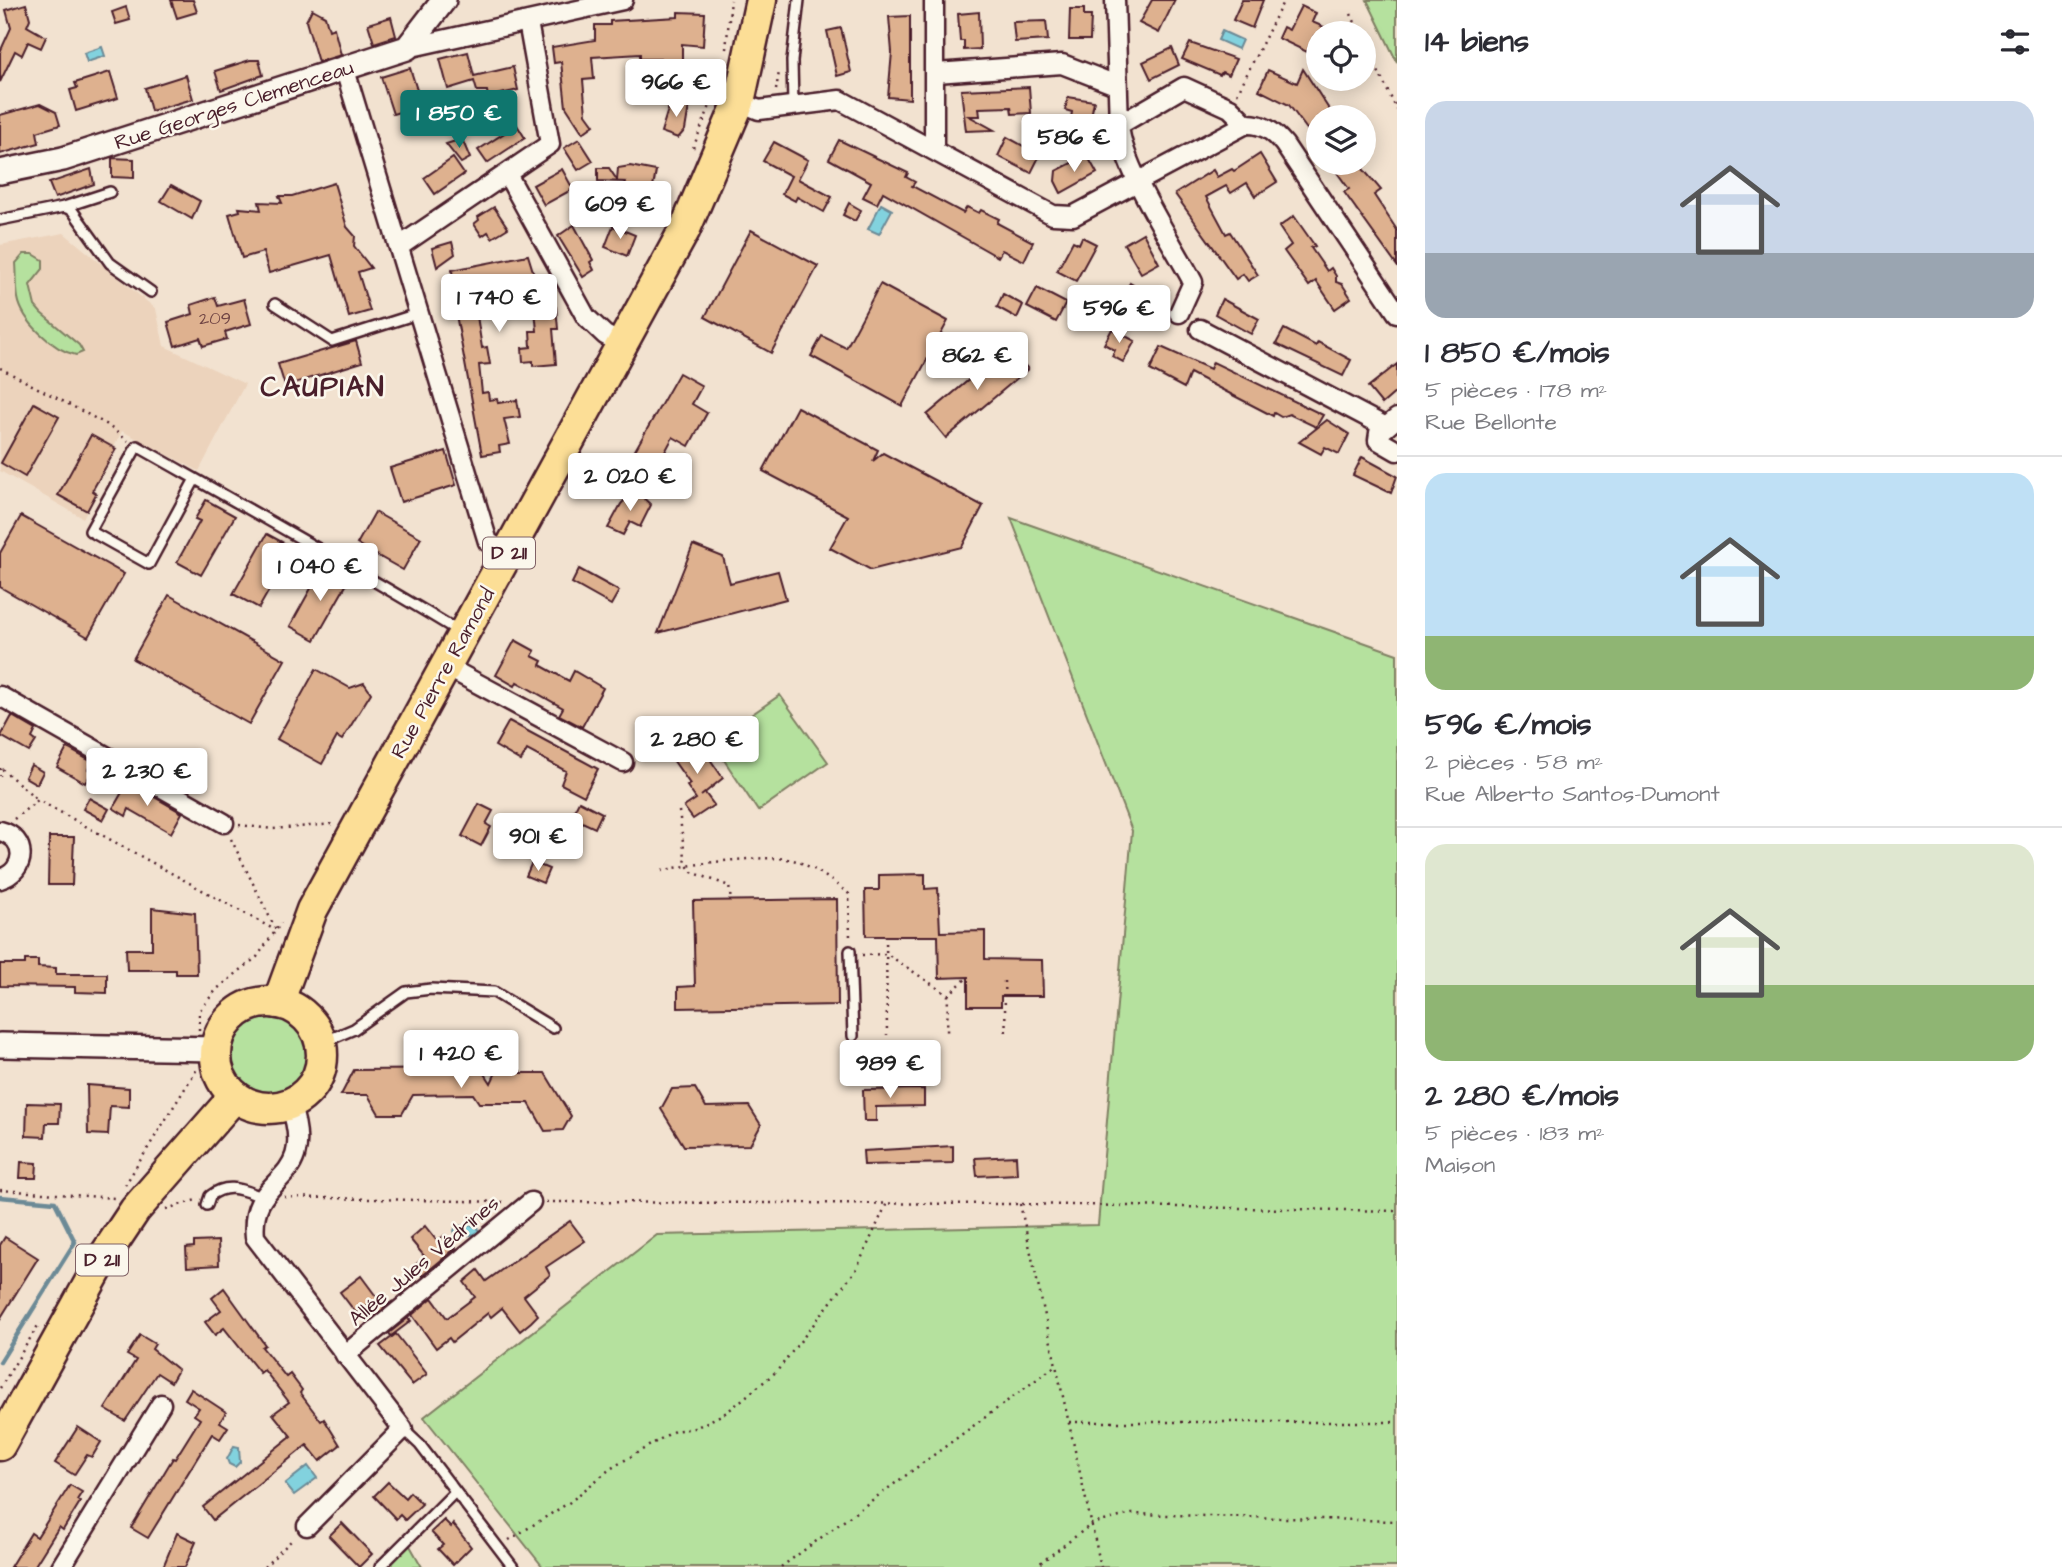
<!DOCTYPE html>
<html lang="fr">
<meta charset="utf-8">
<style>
:root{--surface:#fff;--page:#f7f7f7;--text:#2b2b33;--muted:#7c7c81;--line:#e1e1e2;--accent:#0f766e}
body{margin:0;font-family:"Architects Daughter",sans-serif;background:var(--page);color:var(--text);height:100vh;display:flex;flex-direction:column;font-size:26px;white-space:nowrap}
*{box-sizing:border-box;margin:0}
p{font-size:23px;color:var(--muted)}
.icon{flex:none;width:38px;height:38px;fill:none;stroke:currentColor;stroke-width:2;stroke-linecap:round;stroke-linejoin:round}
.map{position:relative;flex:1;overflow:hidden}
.panel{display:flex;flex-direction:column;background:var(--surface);width:665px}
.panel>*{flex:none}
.fabs{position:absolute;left:1306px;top:21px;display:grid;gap:14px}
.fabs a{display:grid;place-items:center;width:70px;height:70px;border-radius:50%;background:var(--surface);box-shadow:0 4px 18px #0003;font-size:35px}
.price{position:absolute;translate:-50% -60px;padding:0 16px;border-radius:7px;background:#fff;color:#222;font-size:23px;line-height:46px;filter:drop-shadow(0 2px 4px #0008)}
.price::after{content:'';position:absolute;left:50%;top:42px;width:21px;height:16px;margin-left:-10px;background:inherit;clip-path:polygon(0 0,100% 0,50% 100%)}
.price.current{background:var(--accent);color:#fff}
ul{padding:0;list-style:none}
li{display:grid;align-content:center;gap:14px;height:371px;padding:0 28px}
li+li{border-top:2px solid var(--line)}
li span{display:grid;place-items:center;height:217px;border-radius:21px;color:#555}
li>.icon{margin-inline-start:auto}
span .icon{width:126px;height:126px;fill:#fffc;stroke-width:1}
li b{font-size:30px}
h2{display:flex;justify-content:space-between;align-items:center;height:84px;padding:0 28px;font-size:30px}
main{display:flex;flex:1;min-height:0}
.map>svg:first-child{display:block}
</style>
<main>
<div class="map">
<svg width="1397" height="1567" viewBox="0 0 1397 1567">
<rect width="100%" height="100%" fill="#f2e2d0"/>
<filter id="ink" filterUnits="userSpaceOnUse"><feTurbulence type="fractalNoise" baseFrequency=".0143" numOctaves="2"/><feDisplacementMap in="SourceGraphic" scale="14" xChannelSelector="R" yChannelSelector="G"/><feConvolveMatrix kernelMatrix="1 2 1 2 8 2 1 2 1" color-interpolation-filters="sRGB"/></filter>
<g filter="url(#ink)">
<polygon fill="#ecd3bc" points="64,233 156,309 164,346 245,384 199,471 122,431 92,491 96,494 83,518 0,471 0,245"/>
<g fill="#b5e19e" stroke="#808064" stroke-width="2">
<polygon points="1367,0 1397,0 1397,62"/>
<path d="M24,254H33L43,260V269L30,285L35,306L41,313L79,345L83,352L76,355C53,350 22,321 18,298C16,287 17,275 16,263Z"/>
<polygon points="1011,518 1397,654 1397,1567 543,1567 424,1417 657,1235 1098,1225 1132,831"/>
<polygon points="780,695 828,762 758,811 712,742"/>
<circle cx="269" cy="1055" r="41"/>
<polygon points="409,1544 422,1567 386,1567"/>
</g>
<g fill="#82d2de" stroke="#6c8a96" stroke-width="2">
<polygon points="1222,31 1242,40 1238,49 1218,40"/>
<polygon points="102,47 105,56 87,62 84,53"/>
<polygon points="881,204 892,210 879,234 868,229"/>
<polygon points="478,1225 479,1234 457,1236 454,1231 456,1226"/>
<polygon points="234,1446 239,1447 240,1462 235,1467 229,1464 227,1459"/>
<polygon points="308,1466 317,1478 294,1495 285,1484"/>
</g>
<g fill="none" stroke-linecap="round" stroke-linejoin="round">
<polyline stroke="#6c8a96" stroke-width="4.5" points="0,1197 55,1202 75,1242 0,1362"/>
</g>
<g fill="#deb18f" stroke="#4a1f2b" stroke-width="2">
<polygon points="171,0 193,0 197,12 177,18"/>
<polygon points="1152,0 1175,0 1159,33 1139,23"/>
<polygon points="1242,0 1263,0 1252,28 1233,20"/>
<polygon points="26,4 30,19 27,26 46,37 41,48 28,42 22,55 15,51 0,82 0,52 11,28 6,10"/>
<polygon points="1301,6 1316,13 1312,22 1324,27 1318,38 1314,36 1307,52 1278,38 1283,27 1289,30"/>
<polygon points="126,7 130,20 116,24 112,12"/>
<polygon points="312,9 325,16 329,30 334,28 341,55 318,62 306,21"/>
<polygon points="1070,9 1084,9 1084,16 1091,16 1090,40 1069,40"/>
<polygon points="678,12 705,13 703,46 682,44 682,79 662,80 661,59 640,59 640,54 592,57 594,79 583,80 586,114 594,125 583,133 566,107 561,62 554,63 552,47 595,40 595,25 610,25 610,21 678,17"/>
<polygon points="979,12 980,49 964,50 964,41 960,41 958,14"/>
<polygon points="910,16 910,99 888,97 892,52 889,17"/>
<polygon points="391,17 396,36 374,43 368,24"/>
<polygon points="1046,21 1048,40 1015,42 1013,22"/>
<polygon points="841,28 851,72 837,76 827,31"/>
<polygon points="1190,43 1236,59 1229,75 1222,72 1220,75 1182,59"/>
<polygon points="1172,48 1179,65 1151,79 1143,62"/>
<polygon points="468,52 474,76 513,67 518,90 488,97 487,91 477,91 474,81 448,89 440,59"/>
<polygon points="250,60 259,60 263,75 221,90 215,71"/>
<polygon points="410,68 423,109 429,108 432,120 415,125 409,109 393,114 381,77"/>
<polygon points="1303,69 1334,117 1318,117 1318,127 1309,132 1289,105 1259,90 1268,70 1297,83"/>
<polygon points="110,72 118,98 76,111 70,90 77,88 75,83"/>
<polygon points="186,75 193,99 151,111 145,88"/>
<polygon points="1029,87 1031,113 1012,114 1011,107 979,108 980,116 969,116 994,130 966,131 961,90"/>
<polygon points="1068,97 1094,101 1088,133 1069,130 1072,112 1065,110"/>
<polygon points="671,100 689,106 685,130 678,138 661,132"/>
<polygon points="40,104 56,112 60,125 37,132 39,143 0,154 0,115"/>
<polygon points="517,125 525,138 487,163 478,150"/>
<polygon points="1007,137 1040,155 1031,173 998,156"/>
<polygon points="462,139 470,158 461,163 446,144"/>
<polygon points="579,139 593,161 578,170 564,148"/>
<polygon points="839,140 908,173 906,177 915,182 912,186 963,213 967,207 979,213 981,210 999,219 997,223 1033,242 1024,261 1002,250 998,257 883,192 877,204 863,197 871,182 829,159"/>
<polygon points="774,142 808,160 798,179 832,197 824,212 797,197 795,201 782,194 791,176 763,161"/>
<polygon points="1260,154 1277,182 1255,196 1247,183 1231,193 1226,186 1206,197 1226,234 1230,232 1258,275 1248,281 1243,274 1236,279 1175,194 1213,170 1217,177 1232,169 1234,171"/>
<polygon points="1087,155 1097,173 1061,193 1055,181 1056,171"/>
<polygon points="112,158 134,159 134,178 112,177"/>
<polygon points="453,158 464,174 435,194 424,178"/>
<polygon points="1330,163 1358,163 1381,190 1374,195 1397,230 1397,266 1344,192 1349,189"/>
<polygon points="630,166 656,171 650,204 623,198 626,182 598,181 598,168 609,168 617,180 618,168"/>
<polygon points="91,169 94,184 55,198 49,183"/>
<polygon points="562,169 573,189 544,205 533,185"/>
<polygon points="334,183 347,227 355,236 354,246 371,268 358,272 370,311 349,317 331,255 269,273 263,252 242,258 229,214 240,211 239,208 261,210 259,202 282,203 279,196 292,196"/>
<polygon points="171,185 200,201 192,219 161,201"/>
<polygon points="849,203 861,210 855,221 843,215"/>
<polygon points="494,207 508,228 492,238 488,232 482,236 474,224 479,220 478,217"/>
<polygon points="1294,216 1315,246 1311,248 1327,271 1331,268 1336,276 1336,282 1342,284 1351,298 1335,309 1316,281 1309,286 1284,251 1291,245 1279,227"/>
<polygon points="574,225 593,260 590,262 594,270 583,277 558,236"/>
<polygon points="613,226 635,235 627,256 605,247"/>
<polygon points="751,230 818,266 771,353 705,317"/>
<polygon points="1143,233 1159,263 1141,273 1124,244"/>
<polygon points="1082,237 1096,244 1076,281 1057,271 1073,241 1079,244"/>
<polygon points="452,242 455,254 437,267 432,248"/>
<polygon points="528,255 536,281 543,280 544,295 551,294 552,307 556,307 558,329 553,329 556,364 533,366 533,361 523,362 522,348 531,347 530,331 537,331 534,299 499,302 500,314 477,316 482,348 487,347 490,364 479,365 482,393 488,392 489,400 497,399 498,403 517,400 520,417 504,419 510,444 499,446 500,452 482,455 457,320 452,270"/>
<polygon points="1130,283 1145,292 1134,311 1116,301 1123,288 1126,290"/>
<polygon points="880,284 948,321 902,406 811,356 822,336 846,348"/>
<polygon points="1037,288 1066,303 1056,322 1027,307"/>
<polygon points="1003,294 1023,305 1017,318 997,307"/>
<polygon points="215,297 218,306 244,299 251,324 225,332 227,339 203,346 200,338 175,346 168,322 193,314 191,305"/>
<polygon points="1222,299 1259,319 1251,334 1215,314"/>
<polygon points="1112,329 1135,341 1123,362 1112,356 1115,350 1104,344"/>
<polygon points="1284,329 1316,346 1318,342 1351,360 1343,376 1276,344"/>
<polygon points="356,341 362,362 285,386 278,364"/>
<polygon points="1008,347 1028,369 946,438 927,415"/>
<polygon points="1161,347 1210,369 1213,362 1323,415 1316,427 1289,414 1281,417 1274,413 1273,416 1190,373 1184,388 1150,370"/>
<polygon points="1397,364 1397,391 1382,404 1368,387"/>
<polygon points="679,373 702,386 692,404 707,413 689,446 673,437 658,465 634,452"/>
<polygon points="34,403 59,417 25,477 1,463"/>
<polygon points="797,407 878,450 873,461 883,453 983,506 962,547 871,570 830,548 848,516 763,471"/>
<polygon points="1327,420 1349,434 1339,454 1325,447 1321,454 1299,442"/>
<polygon points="91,435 116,449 92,491 96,494 87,511 58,495"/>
<polygon points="446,451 456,485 401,502 390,468"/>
<polygon points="1362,457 1397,476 1391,493 1353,475"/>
<polygon points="632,492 637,492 651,505 640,527 630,522 623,535 608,528 621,504"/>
<polygon points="206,500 235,516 201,575 177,562 200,521 195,519"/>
<polygon points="375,512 421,538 403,570 357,544"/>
<polygon points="21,516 124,574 88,637 0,587 0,553"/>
<polygon points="267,534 293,548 259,608 233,594"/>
<polygon points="693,545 723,557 730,583 778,571 786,599 658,633"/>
<polygon points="324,565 349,580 315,640 290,626"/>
<polygon points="579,569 619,591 611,605 572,583"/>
<polygon points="169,595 285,660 249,724 133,659"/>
<polygon points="515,640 535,651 532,656 542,661 540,665 569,681 574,671 603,688 582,727 559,715 563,708 517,682 515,686 496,675"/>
<polygon points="316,669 350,688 364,683 371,693 342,740 337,737 322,764 277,739"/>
<polygon points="12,716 36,730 32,738 36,741 29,752 1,736"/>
<polygon points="509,721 598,769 584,796 561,784 566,771 527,750 521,761 495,746"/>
<polygon points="696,739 723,778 701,796 705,793 714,805 693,819 684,807 696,799 687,786 690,784 671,757"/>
<polygon points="67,748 92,762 88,769 92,772 85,783 57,767"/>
<polygon points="31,765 43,772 37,784 25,777"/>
<polygon points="128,782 182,813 171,833 129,809 126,816 113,808"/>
<polygon points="89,798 109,809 103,820 83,809"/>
<polygon points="579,801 602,813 595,828 571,817"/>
<polygon points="479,804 493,811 486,824 491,827 481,846 462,836"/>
<polygon points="49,837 74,837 72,885 48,885"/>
<polygon points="532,862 549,869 543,883 526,876"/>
<polygon points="925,874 925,889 938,888 940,932 985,931 985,959 1042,960 1043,996 1001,996 1001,1006 968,1006 968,977 939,978 938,936 866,936 865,890 879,890 879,875"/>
<polygon points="837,899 838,1005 678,1008 678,987 695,986 693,901"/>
<polygon points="152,908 195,913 197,974 176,974 176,970 127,970 126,949 152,949"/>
<polygon points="25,960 38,960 38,967 56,968 56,974 107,974 107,993 75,992 75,987 0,986 0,964 25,964"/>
<polygon points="518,1067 521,1073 545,1073 571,1116 563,1130 545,1131 529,1103 479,1103 473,1094 413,1095 402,1114 379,1114 368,1095 341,1095 354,1070 482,1069 491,1083 498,1068"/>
<polygon points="87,1085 129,1088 129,1107 110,1106 108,1135 88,1134"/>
<polygon points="695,1088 706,1107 749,1106 761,1125 750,1145 684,1146 661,1109 672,1089"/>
<polygon points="924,1089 924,1106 876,1107 876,1121 864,1121 863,1090"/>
<polygon points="27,1103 60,1104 59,1123 46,1123 45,1137 26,1136"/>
<polygon points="953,1146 953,1163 864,1165 863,1151"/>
<polygon points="1016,1156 1017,1174 977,1176 975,1158"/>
<polygon points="21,1162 37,1163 36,1178 20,1178"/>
<polygon points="570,1221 585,1241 546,1267 550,1275 524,1296 538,1315 531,1322 520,1331 502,1308 491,1317 488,1313 452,1342 449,1338 436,1348 412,1315 432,1298 447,1318 475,1297 464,1282 478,1270 486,1281"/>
<polygon points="425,1226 437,1241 445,1235 456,1248 422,1276 414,1266 425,1257 410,1239"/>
<polygon points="5,1237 38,1258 0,1319 0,1245"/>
<polygon points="218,1241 219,1265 187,1267 186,1248 194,1247 194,1242"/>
<polygon points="361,1276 384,1307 393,1301 375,1316 366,1305 356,1313 340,1292"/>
<polygon points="224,1288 265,1345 262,1347 286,1377 290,1374 302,1390 300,1393 321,1421 324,1419 340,1445 320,1461 307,1445 213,1520 203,1507 291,1436 273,1414 289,1402 264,1370 260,1373 224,1328 215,1335 205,1322 221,1310 212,1298"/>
<polygon points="408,1318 411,1321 391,1336 389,1333"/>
<polygon points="396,1334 427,1374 412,1385 380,1346"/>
<polygon points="140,1335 155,1344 152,1349 178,1370 171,1382 157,1373 125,1421 105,1409 136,1360 127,1355"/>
<polygon points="191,1389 226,1412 220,1422 228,1427 220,1439 212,1434 148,1538 131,1528 173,1458 175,1459 200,1419 194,1415 199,1408 185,1399"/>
<polygon points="78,1427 101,1442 92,1457 87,1455 74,1475 55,1463"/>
<polygon points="388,1482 405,1498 410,1492 422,1504 405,1520 400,1515 396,1519 374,1496"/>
<polygon points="70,1485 82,1492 77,1500 80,1502 63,1530 59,1527 34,1567 10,1567 31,1533 37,1537"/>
<polygon points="444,1520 451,1527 453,1524 471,1547 453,1565 438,1549 443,1545 431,1532"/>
<polygon points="342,1523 372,1554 359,1567 329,1536"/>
<polygon points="177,1533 196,1542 185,1567 163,1567"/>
</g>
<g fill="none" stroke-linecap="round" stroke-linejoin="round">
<g stroke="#4a1f2b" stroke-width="14">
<g id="service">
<polyline points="793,106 792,61 799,0"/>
<polyline points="64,207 110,192"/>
<polyline points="0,220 64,207 72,210 110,263 151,292"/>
<polyline points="275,304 332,341 420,313"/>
<path d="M195,479L149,564L90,531L137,446C245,507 353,567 458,631"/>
<polyline points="850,951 853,1036"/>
<polyline points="321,1043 354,1029 406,992 431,989 494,992 553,1028"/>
<path d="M207,1205L210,1196C228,1182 242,1190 262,1197"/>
<polyline points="403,1429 420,1445 513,1567"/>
<polyline points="380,1567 455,1492"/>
</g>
</g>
<g stroke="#4a1f2b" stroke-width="23">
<g id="minor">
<polyline points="934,0 934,149"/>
<polyline points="1115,0 1119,125"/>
<polyline points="407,48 623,0"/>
<polyline points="345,70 488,542 508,554"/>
<polyline points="936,73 1062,64 1116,85"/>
<path d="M739,102L759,110L840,100L1053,215L1073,216L1246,124C1263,123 1274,132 1284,144L1397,313"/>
<polyline points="507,174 586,317 605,335 622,344"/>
<polyline points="400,246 550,144 528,22"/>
<path d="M1179,313L1193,282C1172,242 1122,167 1119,125L1184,87L1230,108L1246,124"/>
<polyline points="1200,329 1386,427"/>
<polyline points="1397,418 1379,433 1378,440 1397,451"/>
<polyline points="447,667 623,762"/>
<polyline points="0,696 224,823"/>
<path d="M0,831C28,838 27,871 0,879"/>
<path d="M290,1104C320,1189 248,1170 255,1237L403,1429L307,1526"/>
<polyline points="345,1355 531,1202"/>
<polyline points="61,1567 161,1404"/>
</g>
</g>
<g stroke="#4a1f2b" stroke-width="28">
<g id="tertiary">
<polyline points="0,172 63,159 407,48 444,0"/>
<polyline points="0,1045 215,1049"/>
</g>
</g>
<g stroke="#4a1f2b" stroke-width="35">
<g id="primary">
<circle cx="269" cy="1055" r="53"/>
<polyline points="278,1003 312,910 685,229 739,102 761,0"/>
<polyline points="0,1445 105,1255 135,1210 235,1096"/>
</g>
</g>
<g stroke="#4a1f2b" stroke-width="2.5" stroke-dasharray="2 5" stroke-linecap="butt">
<polyline points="1351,14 1360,33"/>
<polyline points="1363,40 1397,110"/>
<polyline points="726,49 731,0"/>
<polyline points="776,90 779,72"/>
<polyline points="1237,94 1284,0"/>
<polyline points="693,148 718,86"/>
<polyline points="0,368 106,424 128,441"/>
<polyline points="0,768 0,776"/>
<polyline points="2,769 38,800"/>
<polyline points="679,811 686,864 692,872 729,886 731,901"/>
<polyline points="14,819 38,800 275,930"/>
<polyline points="239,825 273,829 334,824"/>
<polyline points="231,839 276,930"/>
<path d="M662,871C685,864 772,854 793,860C813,866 832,881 849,894L850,938"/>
<polyline points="886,936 887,1035"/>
<polyline points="862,955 887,954 948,995 947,1033"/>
<polyline points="1004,981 1006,1036"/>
<polyline points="948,995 968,977"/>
<polyline points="199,1030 199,1011 217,989 257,957 281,923"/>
<polyline points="125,1185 197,1069"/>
<polyline points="0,1190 115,1198"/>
<polyline points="284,1197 505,1202"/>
<polyline points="546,1202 1020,1204 1397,1211"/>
<polyline points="1020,1204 1101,1567"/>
<polyline points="166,1209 196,1200"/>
<polyline points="0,1388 39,1324"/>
<polyline points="1069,1422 1397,1422"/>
<polyline points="509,1540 570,1502 610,1469 674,1431 695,1428 727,1412 777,1371 856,1270 887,1203"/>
<polyline points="264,1567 294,1538"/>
<polyline points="781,1567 1055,1366"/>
<polyline points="1035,1567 1092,1524 1132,1514 1397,1521"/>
</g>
<use href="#service" stroke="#fbf7ec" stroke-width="9"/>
<use href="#minor" stroke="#fbf7ec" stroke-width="18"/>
<use href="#tertiary" stroke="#fbf7ec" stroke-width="23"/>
<use href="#primary" stroke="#fcde96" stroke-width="30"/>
</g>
</g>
<g text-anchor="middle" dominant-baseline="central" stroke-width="5" stroke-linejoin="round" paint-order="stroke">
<g font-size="18" fill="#6f4444">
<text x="215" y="318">209</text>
</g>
<g fill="#fbf7ec" stroke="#7f6065" stroke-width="2">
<rect x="483" y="537.5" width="52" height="31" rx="5"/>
<rect x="76" y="1244.5" width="52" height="31" rx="5"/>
</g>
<g font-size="19" font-weight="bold" fill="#4a1f2b">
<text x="509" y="553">D 211</text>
<text x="102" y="1260">D 211</text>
</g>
<g font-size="21" fill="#4a1f2b" stroke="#fbf7ec">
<text transform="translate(234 105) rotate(-18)">Rue Georges Clemenceau</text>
<text transform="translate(443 673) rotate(-61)">Rue Pierre Ramond</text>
<text transform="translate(424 1261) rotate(-40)">Allée Jules Védrines</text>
</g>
<g font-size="28" font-weight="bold" letter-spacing="2" fill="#4a1f2b" stroke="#fbf7ec">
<text x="323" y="387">CAUPIAN</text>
</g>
</g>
</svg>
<div class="fabs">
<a><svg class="icon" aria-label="locate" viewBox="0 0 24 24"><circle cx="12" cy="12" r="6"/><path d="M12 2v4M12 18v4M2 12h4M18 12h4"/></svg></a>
<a><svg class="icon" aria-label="layers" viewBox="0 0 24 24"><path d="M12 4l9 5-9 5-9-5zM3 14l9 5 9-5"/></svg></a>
</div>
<b class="price" style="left:676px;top:119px">966 €</b>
<b class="price current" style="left:459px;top:150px">1 850 €</b>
<b class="price" style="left:1074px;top:174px">586 €</b>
<b class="price" style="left:620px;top:241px">609 €</b>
<b class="price" style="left:499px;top:334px">1 740 €</b>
<b class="price" style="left:1119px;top:345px">596 €</b>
<b class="price" style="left:977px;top:392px">862 €</b>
<b class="price" style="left:630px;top:513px">2 020 €</b>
<b class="price" style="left:320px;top:603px">1 040 €</b>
<b class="price" style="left:697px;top:776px">2 280 €</b>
<b class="price" style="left:147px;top:808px">2 230 €</b>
<b class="price" style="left:538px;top:873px">901 €</b>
<b class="price" style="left:461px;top:1090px">1 420 €</b>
<b class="price" style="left:890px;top:1100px">989 €</b>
</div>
<section class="panel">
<h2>14 biens<svg class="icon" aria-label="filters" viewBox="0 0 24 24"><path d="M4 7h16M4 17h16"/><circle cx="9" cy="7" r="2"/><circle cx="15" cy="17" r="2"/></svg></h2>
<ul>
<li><span style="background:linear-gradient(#c9d6e8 70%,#9aa5b1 0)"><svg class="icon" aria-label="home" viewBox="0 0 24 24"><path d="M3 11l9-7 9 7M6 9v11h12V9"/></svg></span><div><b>1 850 €/mois</b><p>5 pièces · 178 m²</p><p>Rue Bellonte</p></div></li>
<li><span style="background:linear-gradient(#bfe0f5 75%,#8fb573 0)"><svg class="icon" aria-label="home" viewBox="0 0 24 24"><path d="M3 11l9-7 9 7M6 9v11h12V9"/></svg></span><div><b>596 €/mois</b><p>2 pièces · 58 m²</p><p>Rue Alberto Santos-Dumont</p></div></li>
<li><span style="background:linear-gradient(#dfe7d0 65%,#8fb573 0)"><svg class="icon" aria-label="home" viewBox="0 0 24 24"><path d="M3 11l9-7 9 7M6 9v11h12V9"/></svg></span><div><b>2 280 €/mois</b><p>5 pièces · 183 m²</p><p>Maison</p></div></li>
</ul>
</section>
</main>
